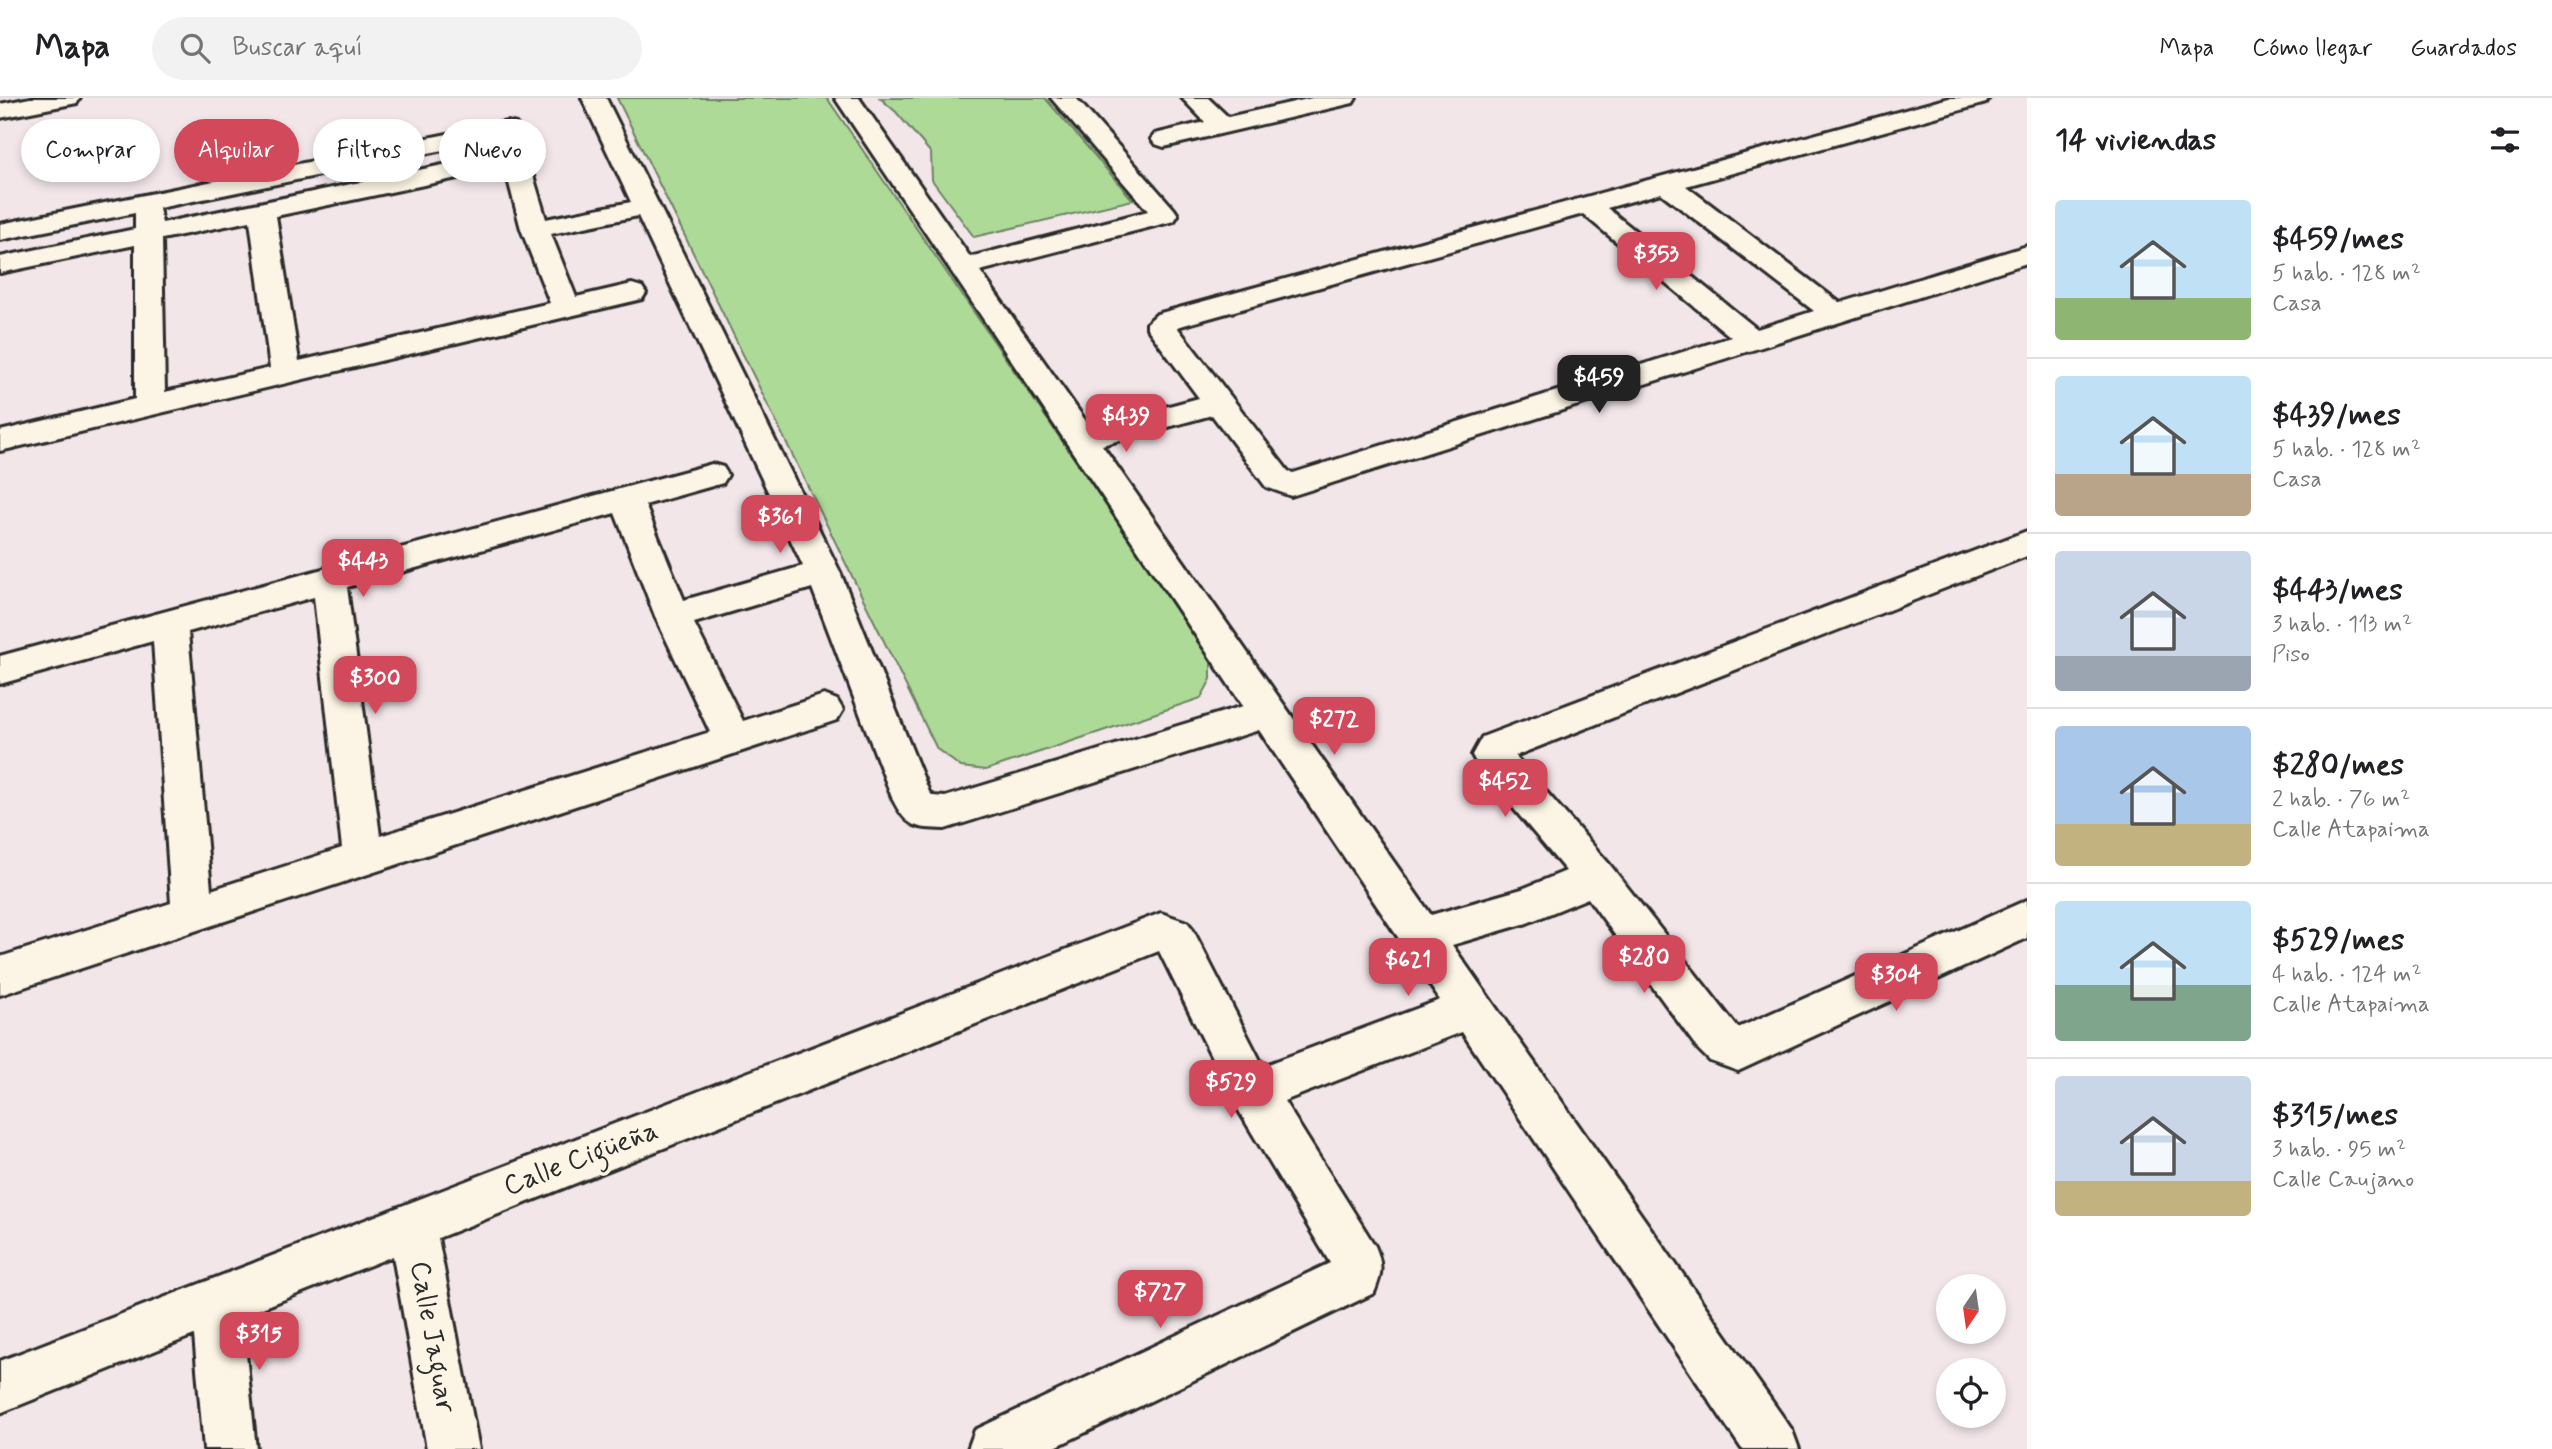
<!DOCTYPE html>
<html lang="es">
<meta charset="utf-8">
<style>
:root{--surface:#fff;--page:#f2f2f2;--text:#202124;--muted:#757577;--line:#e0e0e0;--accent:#d1495b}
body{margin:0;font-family:Mynerve,sans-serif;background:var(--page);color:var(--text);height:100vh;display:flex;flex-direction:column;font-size:26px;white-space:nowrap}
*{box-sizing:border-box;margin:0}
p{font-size:23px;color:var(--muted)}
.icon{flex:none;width:38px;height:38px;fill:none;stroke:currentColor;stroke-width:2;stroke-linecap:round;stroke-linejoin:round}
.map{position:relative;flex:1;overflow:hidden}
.panel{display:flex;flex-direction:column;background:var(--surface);width:525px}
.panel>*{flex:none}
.top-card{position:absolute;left:21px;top:21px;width:665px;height:63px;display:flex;gap:14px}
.needle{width:46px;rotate:193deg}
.controls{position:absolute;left:1936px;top:1176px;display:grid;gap:14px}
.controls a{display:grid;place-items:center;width:70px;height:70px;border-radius:50%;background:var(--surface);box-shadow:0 4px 10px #0003;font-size:35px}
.price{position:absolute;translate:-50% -60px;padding:0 16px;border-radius:14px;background:var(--accent);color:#fff;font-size:23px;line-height:46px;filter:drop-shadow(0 2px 4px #0008)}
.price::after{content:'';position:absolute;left:50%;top:42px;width:21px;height:16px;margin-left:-10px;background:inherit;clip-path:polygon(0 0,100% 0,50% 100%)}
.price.selected{background:#222;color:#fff}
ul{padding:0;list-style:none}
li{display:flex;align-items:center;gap:21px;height:175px;padding:0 28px}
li+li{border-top:2px solid var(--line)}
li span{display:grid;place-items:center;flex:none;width:196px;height:140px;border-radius:7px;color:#555}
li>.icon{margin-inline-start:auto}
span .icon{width:84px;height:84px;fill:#fffc;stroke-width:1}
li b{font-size:30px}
h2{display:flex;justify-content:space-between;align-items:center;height:84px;padding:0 28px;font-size:30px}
.pill{padding:0 24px;border-radius:32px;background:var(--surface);box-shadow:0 4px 10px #0003;font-size:24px;line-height:63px}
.pill.selected{background:var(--accent);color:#fff}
header{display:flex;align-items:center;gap:42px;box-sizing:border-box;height:98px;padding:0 35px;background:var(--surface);border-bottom:2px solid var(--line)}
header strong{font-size:33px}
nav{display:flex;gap:38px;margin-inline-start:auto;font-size:24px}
.search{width:490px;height:63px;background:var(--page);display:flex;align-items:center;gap:18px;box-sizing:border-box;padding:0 24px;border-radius:38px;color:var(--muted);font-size:26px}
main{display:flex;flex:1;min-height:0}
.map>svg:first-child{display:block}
</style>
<header>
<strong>Mapa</strong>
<div class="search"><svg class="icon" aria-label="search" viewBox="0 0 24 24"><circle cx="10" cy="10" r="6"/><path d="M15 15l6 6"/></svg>Buscar aquí</div>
<nav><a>Mapa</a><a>Cómo llegar</a><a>Guardados</a></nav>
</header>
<main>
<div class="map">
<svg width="2027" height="1351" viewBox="0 0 2027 1351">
<rect width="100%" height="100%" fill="#f2e6e9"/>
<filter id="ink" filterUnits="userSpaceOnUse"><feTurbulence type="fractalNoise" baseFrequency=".0143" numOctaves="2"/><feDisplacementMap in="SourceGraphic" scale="14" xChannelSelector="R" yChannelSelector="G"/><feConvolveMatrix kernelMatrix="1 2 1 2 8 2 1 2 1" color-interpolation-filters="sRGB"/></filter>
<g filter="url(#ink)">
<g fill="#aeda98" stroke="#6c8262" stroke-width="2">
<polygon points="617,0 827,0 1211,560 1211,581 1201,600 986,672 961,669 937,651"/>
<polygon points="880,0 1045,0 1133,102 974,139 932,82 931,55 896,14"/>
</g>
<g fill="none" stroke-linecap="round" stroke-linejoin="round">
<g stroke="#2b2b2b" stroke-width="6">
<g id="minor">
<polygon points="30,0 80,0 77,5 0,20 0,6"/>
<path d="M582,0H606L840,474L929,694L933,698L945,699L1243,608L835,0H859L970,159L1148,113L1051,0H1076L1174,111L1178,117L1174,123L980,173L1090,329L1199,300L1147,230V225L1157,216L1949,0H1989L1986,5L1686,88L1840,205L2027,148V165L1291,398L1266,389L1212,317L1102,347L1431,817L1522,791L1566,773L1478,668L1472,657L1482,639L2027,433V458L1515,658L1610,767L1738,930L2027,802V840L1738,973L1710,963L1698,951L1588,800L1527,825L1452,847L1792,1332L1799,1351H1742L1462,934L1284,1003L1375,1148C1383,1167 1382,1176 1374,1195L1051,1351H968L975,1332L1330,1165L1236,1008L1159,853L438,1140L479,1351H427L393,1158L242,1218L256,1351H204L194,1237L0,1315V1263L1161,815L1187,824L1192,830L1263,968L1440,902L1259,632L945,731C916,730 907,730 893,702L812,490L694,525L743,623L824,597L837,602L843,612L837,622L0,897V859L171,805L153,543L0,586V558L712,366L723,369L728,377L723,385L645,407L684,502L803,468L638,118L551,136L576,199L632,186L642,189L646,195L642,201L0,353V333L135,301V147L0,175V159L135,131V115L0,142V126L507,24L516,26L519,31L546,121L631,104ZM497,41L501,55L162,125L159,110ZM505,70L521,131L550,205L299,263L276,118ZM1661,95L1814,213L1757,231L1607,110ZM1583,116L1731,239L1293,375L1288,373L1177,229ZM250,123L270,270L165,294L162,141ZM615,415L655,518L710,634L380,738L347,489ZM314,499L342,750L211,792L188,534Z"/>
<polygon points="1182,0 1208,0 1228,19 1312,0 1356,0 1353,5 1164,49 1155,46 1151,41 1155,36 1205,24"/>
</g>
</g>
<use href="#minor" fill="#fcf5e5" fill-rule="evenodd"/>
</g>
</g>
<g text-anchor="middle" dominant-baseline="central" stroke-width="7" stroke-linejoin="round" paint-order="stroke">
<g font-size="28" fill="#2b2b2b" stroke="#fcf5e5">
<text transform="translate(581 1061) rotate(-21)">Calle Cigüeña</text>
<text transform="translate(432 1239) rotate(80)">Calle Jaguar</text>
</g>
</g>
</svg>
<div class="controls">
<a><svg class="needle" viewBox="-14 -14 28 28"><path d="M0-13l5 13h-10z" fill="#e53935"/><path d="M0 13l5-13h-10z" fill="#757577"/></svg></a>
<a><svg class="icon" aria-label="locate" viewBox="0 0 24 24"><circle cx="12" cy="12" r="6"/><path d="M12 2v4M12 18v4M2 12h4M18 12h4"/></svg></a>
</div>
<b class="price" style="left:1656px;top:194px">$353</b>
<b class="price selected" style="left:1599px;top:317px">$459</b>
<b class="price" style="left:1126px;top:356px">$439</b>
<b class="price" style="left:780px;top:457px">$361</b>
<b class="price" style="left:363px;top:501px">$443</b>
<b class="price" style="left:375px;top:618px">$300</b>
<b class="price" style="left:1334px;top:659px">$272</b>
<b class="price" style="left:1505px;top:721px">$452</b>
<b class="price" style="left:1644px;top:897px">$280</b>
<b class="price" style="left:1408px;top:900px">$621</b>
<b class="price" style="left:1896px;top:915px">$304</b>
<b class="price" style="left:1231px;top:1022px">$529</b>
<b class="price" style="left:1160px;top:1232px">$727</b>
<b class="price" style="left:259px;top:1274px">$315</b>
<div class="top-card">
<a class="pill">Comprar</a>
<a class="pill selected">Alquilar</a>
<a class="pill">Filtros</a>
<a class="pill">Nuevo</a>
</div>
</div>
<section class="panel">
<h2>14 viviendas<svg class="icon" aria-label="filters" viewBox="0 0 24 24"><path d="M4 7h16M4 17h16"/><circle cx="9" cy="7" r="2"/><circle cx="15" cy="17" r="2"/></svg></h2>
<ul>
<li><span style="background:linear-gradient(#bfe0f5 70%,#8fb573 0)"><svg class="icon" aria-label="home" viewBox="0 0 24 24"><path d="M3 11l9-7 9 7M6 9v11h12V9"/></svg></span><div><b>$459/mes</b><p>5 hab. · 128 m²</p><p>Casa</p></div></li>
<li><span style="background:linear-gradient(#bfe0f5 70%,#b9a48a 0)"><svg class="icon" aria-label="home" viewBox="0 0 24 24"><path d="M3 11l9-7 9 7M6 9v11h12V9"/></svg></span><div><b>$439/mes</b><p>5 hab. · 128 m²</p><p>Casa</p></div></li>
<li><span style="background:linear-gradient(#c9d6e8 75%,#9aa5b1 0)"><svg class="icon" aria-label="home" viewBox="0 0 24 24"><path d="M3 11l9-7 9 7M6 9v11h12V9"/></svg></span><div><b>$443/mes</b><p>3 hab. · 113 m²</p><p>Piso</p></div></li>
<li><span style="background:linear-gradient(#a9c7e8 70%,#c2b280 0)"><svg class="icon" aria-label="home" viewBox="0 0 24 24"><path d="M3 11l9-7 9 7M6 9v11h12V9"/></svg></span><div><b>$280/mes</b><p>2 hab. · 76 m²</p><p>Calle Atapaima</p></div></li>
<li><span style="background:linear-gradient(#bfe0f5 60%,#7fa58c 0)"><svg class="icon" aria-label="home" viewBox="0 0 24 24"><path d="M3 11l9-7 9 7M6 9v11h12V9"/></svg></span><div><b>$529/mes</b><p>4 hab. · 124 m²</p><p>Calle Atapaima</p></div></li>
<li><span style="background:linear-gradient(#c9d6e8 75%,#c2b280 0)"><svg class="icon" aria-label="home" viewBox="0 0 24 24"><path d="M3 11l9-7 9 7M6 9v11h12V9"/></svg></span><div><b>$315/mes</b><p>3 hab. · 95 m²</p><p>Calle Caujano</p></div></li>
</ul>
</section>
</main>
